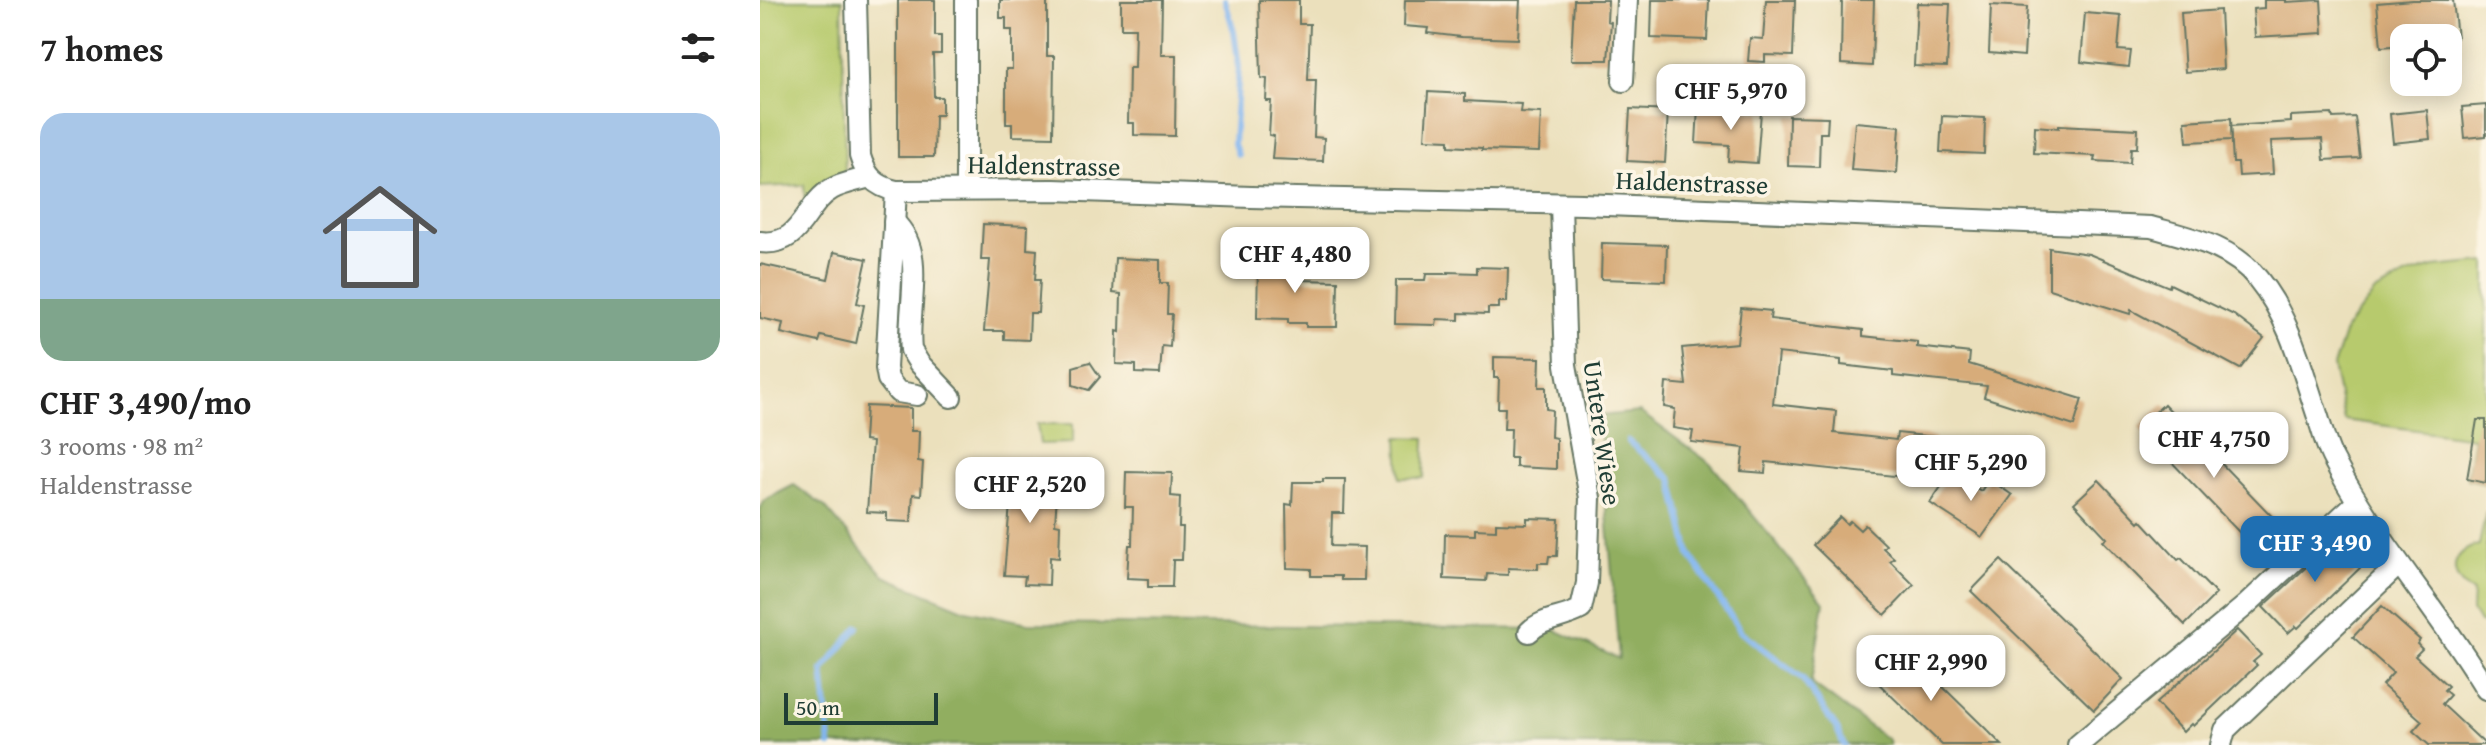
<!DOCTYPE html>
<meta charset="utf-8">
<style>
:root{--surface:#fff;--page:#f2f2f2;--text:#222;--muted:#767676;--line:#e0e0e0;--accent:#1f6fb2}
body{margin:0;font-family:"Gentium Book Plus",serif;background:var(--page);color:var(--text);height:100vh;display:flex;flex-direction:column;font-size:30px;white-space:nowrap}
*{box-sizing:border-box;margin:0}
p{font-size:26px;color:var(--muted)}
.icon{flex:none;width:44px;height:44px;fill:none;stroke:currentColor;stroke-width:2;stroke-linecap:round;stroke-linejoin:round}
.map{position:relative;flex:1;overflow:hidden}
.sheet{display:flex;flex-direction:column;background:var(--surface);width:760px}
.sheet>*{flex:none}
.buttons{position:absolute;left:1630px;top:24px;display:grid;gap:16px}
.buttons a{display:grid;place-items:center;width:72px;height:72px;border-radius:16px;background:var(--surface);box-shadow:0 4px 20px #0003;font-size:40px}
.scale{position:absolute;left:24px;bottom:20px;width:154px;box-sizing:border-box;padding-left:8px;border:4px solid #1f3d34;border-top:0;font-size:22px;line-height:28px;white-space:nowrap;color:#1f3d34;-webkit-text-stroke:6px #fcf5e5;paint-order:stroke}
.price{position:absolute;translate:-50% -68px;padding:0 18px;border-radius:16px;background:#fff;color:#222;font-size:26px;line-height:52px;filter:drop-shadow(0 2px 4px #0008)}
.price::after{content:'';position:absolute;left:50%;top:48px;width:24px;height:18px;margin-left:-12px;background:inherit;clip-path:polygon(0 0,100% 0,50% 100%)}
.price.on{background:var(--accent);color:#fff}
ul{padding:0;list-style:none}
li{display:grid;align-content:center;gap:16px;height:424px;padding:0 40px}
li+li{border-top:2px solid var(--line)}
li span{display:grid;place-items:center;height:248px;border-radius:24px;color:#555}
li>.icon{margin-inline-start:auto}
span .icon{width:144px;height:144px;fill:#fffc;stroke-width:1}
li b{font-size:34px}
h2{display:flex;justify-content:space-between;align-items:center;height:96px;padding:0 40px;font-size:34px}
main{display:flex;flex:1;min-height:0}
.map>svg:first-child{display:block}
</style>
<main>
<section class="sheet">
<h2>7 homes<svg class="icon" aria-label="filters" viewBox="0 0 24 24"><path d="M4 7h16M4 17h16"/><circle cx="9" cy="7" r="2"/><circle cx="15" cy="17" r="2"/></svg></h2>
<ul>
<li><span style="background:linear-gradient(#a9c7e8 75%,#7fa58c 0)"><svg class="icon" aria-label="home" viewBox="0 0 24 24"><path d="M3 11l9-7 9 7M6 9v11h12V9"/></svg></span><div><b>CHF 3,490/mo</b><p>3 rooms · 98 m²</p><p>Haldenstrasse</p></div></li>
</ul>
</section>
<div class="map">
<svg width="1726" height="745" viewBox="0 0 1726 745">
<rect width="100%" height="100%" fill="#fcf5e5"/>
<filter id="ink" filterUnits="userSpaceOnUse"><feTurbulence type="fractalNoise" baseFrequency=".0125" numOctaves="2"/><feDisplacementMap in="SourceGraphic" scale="16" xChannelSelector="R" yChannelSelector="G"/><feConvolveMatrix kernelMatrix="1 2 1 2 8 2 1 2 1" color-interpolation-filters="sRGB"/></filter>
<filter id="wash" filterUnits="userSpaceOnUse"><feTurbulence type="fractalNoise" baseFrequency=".006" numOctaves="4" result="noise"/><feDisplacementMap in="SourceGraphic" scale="32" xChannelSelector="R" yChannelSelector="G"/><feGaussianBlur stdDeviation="1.8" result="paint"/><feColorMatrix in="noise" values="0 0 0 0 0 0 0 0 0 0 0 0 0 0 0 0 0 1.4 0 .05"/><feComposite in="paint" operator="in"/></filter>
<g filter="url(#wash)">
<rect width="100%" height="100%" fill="#ebe0bc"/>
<g fill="#b7ca6d" stroke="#6b8450" stroke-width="2">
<polygon points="0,0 82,0 85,174 48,201 45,201 44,185 0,187"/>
<polygon points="1726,262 1726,483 1707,479 1714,438 1584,420 1573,366 1586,328 1615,292 1647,275 1674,267"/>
<polygon points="277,424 313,424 313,443 280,444"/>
<polygon points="638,437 665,438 664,478 640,478"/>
<path d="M1726,512V624L1719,623L1712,611L1713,592C1687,579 1689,551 1719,545Z"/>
</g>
<polygon fill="#91ae60" stroke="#58764a" stroke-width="2" points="880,412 951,464 1064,602 1051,683 1128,740 1129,745 0,745 0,510 3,501 34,485 65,507 124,576 206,610 268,623 793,629 859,659 839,416"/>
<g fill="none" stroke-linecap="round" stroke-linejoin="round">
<g stroke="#82b6f0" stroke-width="6">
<polyline points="465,0 474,32 479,67 474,144 478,155"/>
<polyline points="868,441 912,479 930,555 981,632 1042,678 1077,729 1084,745"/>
<polyline points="70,745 63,670 98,627"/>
</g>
</g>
<g id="blocks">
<g fill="#d7ac7a">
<polygon points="138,0 175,0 175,36 181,36 181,54 173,54 174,97 182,97 182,115 175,115 174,157 138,157"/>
<polygon points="240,0 287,0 287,56 294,56 293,137 252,136 252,124 246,124 246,69 252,69 252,30 246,30 246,18 240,18"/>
<polygon points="361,0 402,0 401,55 416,55 415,136 374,135 374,123 368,123 369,68 374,68 375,28 361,28"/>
<polygon points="499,0 539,0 539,24 550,24 548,80 556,80 554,137 564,138 563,161 512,159 514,136 509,135 511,101 506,101 507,79 501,78"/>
<polygon points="645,0 760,0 758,39 701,37 667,33 668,28 644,26"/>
<polygon points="814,0 848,0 847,21 851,22 848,60 811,60"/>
<polygon points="892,0 949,0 947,40 891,38"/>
<polygon points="1006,0 1035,0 1033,56 1005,55 1005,62 988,61 990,38 1003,39"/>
<polygon points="1082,0 1114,0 1112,66 1081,64"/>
<polygon points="1504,0 1526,0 1526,2 1561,0 1563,33 1495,37 1493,9 1504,8"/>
<polygon points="1653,0 1693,0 1697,38 1644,38 1644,45 1621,47 1617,3"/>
<polygon points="1157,3 1190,4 1187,67 1154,66"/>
<polygon points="1231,5 1267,7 1264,56 1229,53"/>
<polygon points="1460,10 1463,69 1425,72 1421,13"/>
<polygon points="1325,13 1361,16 1358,50 1371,51 1369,67 1321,62"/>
<polygon points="668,92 705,94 705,101 761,104 760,112 781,113 779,152 722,150 722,148 689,146 689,140 665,139"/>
<polygon points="1726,105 1726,136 1705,138 1702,107"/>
<polygon points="938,108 1001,112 997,163 968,161 969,145 936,143"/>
<polygon points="870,109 908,111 905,163 867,161"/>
<polygon points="1667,110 1670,139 1633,143 1630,114"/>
<polygon points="1572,114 1573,118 1595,117 1600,158 1564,160 1562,139 1511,141 1513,174 1479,176 1478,163 1473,163 1471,126 1531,122 1531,116"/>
<polygon points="1029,116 1068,117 1067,133 1060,133 1059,167 1028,166"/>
<polygon points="1182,116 1225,118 1224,154 1180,152"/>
<polygon points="1471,118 1472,140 1427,142 1425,121"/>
<polygon points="1095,122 1140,126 1137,173 1091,170"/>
<polygon points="1299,125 1378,129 1377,148 1371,148 1370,163 1334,161 1335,156 1274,153 1275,126 1299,128"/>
<polygon points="223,224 268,226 267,249 277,250 275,280 280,280 278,313 270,313 269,340 244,339 244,331 224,331 230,260 221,260"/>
<polygon points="842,243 907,245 906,281 841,279"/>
<polygon points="1289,248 1329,254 1409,287 1410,284 1474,315 1504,338 1480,369 1371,310 1370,314 1289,289"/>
<polygon points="74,252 107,259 97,303 104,305 96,344 61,336 59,342 21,333 23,323 0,318 0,264 68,279"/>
<polygon points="504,257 531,258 531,265 540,265 540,280 578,281 577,327 546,327 546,323 528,323 528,319 497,318 498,264 504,265"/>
<polygon points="355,258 400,260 400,283 408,283 407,314 412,314 410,347 402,346 400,374 376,373 376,365 356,364 357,331 360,332 361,294 353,293"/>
<polygon points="717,267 748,268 747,302 739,302 739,308 728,308 728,314 699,313 699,320 677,319 676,325 635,324 636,280 665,280 666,274 688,274 688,272 717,273"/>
<polygon points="981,308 1011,311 1010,319 1103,330 1103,336 1157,342 1157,347 1210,353 1209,364 1322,399 1314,426 1224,397 1227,386 1133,376 1133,371 1081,365 1081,360 1018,353 1013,404 1076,411 1074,433 1136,440 1137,433 1175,437 1170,480 1006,462 1005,473 981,471 984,448 931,442 933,431 913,428 915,409 904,407 906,383 926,385 922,348 977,343"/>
<polygon points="734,357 780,358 779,387 786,387 786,409 792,410 791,437 796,438 796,469 756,467 756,458 750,458 751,429 744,429 745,408 738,408 739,378 734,378"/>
<polygon points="330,362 340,377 329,390 313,385 313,367"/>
<polygon points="1404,404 1528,533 1503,557 1379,428"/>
<polygon points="106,406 151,408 151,431 159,431 158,461 163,462 161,495 153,494 151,522 127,521 127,513 107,512 112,442 104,441"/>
<polygon points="1717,420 1726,420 1726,483 1707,479"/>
<polygon points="243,469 288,471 288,494 297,494 295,524 300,525 299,558 290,557 289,585 264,584 265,576 244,575 250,504 241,504"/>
<polygon points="1192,471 1221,491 1229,479 1252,495 1222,537 1170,503"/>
<polygon points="366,472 412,473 411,496 420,497 419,527 423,527 422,560 413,560 412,587 388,587 388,579 367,578 369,545 372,545 373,507 365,507"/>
<polygon points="563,479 585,479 584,513 572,513 571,546 605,547 604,580 581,580 581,576 551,576 551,569 527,568 526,504 532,505 533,482 563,482"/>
<polygon points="1339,480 1379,522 1381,520 1418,560 1421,558 1456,594 1425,625 1343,541 1347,538 1314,503"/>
<polygon points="1080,517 1087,524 1090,521 1100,530 1105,525 1126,545 1123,548 1134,558 1130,561 1154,585 1125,615 1053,545"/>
<polygon points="767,518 799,519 797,556 789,556 788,563 778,563 778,569 748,568 748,575 727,574 726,581 684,579 685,534 715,535 715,529 736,530 736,523 767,524"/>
<polygon points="1583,533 1606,557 1598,564 1601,567 1538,628 1536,626 1528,633 1503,607"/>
<polygon points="1241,560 1363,679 1334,710 1211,591"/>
<polygon points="1622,606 1660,640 1657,644 1662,649 1655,656 1688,686 1684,690 1690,695 1682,704 1726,745 1669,745 1653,731 1662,721 1622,685 1633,673 1593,637"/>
<polygon points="1477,630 1501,655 1493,662 1497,665 1433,726 1431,724 1423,732 1396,703"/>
<polygon points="1141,646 1224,727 1242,745 1182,745 1112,677"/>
</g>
</g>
</g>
<g filter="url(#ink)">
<use href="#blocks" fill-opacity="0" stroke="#667664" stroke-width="2"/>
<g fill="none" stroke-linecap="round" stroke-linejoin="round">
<g stroke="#667664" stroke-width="24">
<g id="minor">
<path d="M96,0L100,156C106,176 115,186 136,191L294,190L491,197L822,204L1391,227C1430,238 1472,246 1498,279C1530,318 1542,370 1558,417C1562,430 1566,445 1572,457C1615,540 1678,609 1726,689"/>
<polyline points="863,81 867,0"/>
<polyline points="206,190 206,0"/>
<polyline points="136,191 126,368 128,379 138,392 157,395"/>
<path d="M134,222C168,253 146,308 151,350L159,363L191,397"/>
<path d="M0,242C43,247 43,205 72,189C83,183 97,181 109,177"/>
<path d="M769,632C782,618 804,619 821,609L827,583L830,498L806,365L801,204"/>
<polyline points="1318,745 1485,606 1597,502"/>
<polyline points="1461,745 1465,730 1639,564"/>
</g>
</g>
<use href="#minor" stroke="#fff" stroke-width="20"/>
</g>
</g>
<g text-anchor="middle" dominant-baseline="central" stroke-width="7" stroke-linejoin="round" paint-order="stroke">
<g font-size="26" fill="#1f3d34" stroke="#fcf5e5">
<text transform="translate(284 165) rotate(1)">Haldenstrasse</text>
<text transform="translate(932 182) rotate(2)">Haldenstrasse</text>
<text transform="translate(843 433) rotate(82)">Untere Wiese</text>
</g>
</g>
</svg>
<div class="buttons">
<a><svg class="icon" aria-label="locate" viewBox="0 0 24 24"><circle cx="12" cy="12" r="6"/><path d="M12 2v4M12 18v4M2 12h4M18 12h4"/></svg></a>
</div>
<div class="scale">50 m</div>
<b class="price" style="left:971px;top:132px">CHF 5,970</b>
<b class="price" style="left:535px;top:295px">CHF 4,480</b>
<b class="price" style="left:1454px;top:480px">CHF 4,750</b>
<b class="price" style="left:1211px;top:503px">CHF 5,290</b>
<b class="price" style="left:270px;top:525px">CHF 2,520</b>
<b class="price on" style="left:1555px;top:584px">CHF 3,490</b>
<b class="price" style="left:1171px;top:703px">CHF 2,990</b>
</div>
</main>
